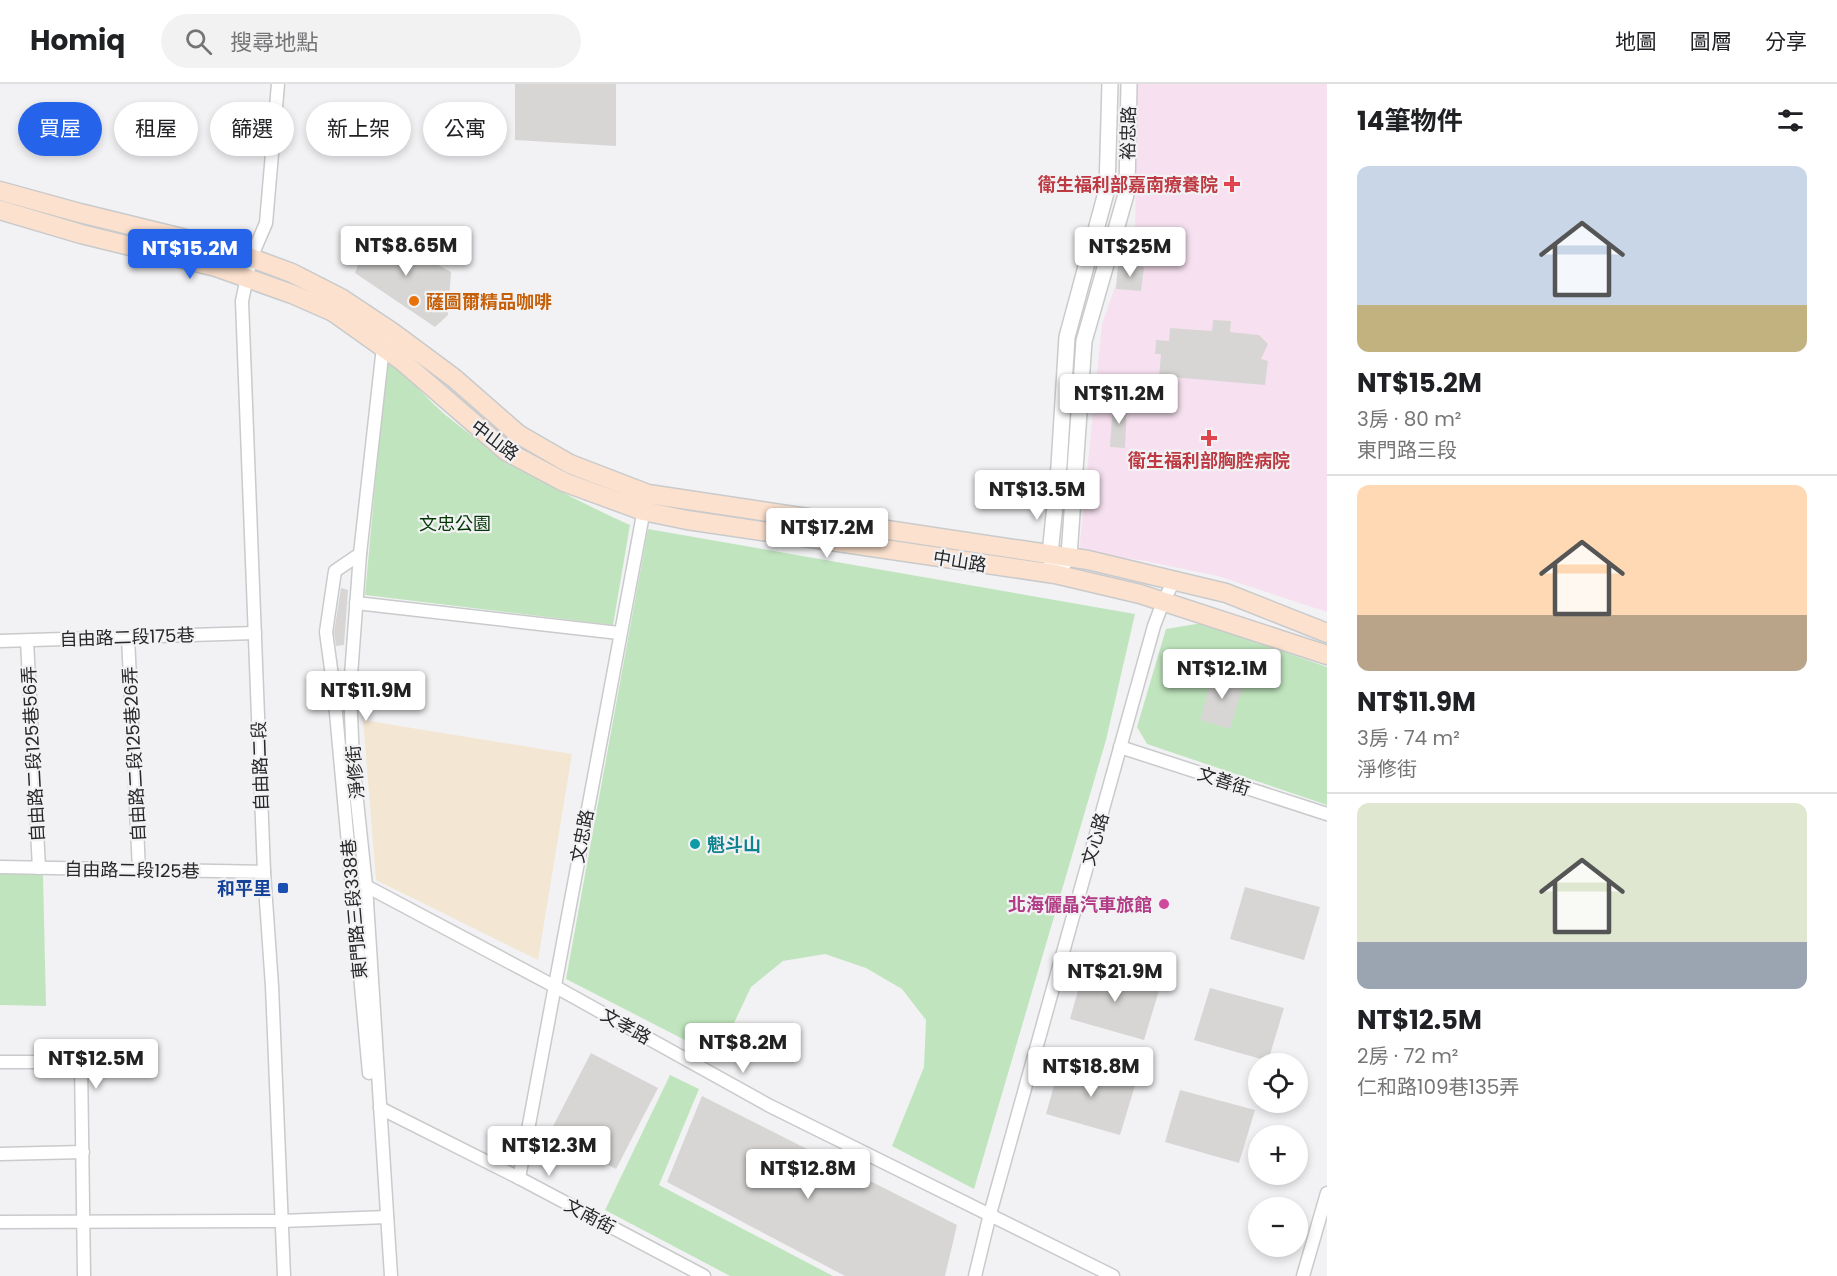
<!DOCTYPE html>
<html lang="zh-TW">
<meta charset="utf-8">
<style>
:root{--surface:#fff;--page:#f2f2f2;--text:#202124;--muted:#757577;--line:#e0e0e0;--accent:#2563eb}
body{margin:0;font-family:Poppins,"Noto Sans TC",sans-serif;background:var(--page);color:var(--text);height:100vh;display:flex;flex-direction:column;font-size:22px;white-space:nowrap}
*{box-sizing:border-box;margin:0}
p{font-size:20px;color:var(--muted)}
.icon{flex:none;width:33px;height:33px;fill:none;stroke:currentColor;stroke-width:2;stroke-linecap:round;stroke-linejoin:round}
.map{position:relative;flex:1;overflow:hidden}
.side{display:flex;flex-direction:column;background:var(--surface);width:510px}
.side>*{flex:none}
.top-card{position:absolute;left:18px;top:18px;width:570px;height:54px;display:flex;gap:12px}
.buttons{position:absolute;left:1248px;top:969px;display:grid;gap:12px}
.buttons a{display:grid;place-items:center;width:60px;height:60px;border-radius:50%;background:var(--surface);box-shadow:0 3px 9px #0003;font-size:30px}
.price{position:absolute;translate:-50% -51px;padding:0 14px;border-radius:6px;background:#fff;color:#222;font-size:20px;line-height:39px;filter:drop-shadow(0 2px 3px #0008)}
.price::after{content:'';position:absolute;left:50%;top:36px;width:18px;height:14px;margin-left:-9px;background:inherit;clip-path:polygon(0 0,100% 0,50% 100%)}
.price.current{background:var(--accent);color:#fff}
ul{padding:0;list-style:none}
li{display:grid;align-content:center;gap:12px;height:318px;padding:0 30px}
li+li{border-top:2px solid var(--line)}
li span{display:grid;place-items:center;height:186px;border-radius:12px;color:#555}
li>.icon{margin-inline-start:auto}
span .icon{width:108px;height:108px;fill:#fffc;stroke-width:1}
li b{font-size:26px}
h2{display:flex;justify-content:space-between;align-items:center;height:72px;padding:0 30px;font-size:26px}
.tag{padding:0 21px;border-radius:27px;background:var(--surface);box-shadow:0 3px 9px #0003;font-size:21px;line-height:54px}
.tag.current{background:var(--accent);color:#fff}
header{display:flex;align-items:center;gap:36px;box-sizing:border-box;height:84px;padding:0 30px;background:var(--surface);border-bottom:2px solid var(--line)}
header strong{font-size:28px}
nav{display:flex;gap:33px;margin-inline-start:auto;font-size:21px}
.search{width:420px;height:54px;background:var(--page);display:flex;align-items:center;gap:15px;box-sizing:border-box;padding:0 21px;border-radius:33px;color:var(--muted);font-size:22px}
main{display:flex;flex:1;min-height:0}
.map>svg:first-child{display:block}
</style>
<header>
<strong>Homiq</strong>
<div class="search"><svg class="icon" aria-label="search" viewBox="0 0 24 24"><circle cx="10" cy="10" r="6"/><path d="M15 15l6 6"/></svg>搜尋地點</div>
<nav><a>地圖</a><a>圖層</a><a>分享</a></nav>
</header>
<main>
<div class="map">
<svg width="1327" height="1192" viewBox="0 0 1327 1192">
<rect width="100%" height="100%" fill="#f2f2f4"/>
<polygon fill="#f3e7d3" points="363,636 572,670 538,876 376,796"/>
<polygon fill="#f7e1f0" points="1138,0 1327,0 1327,528 1218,492 1145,477 1079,467 1102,240 1135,146"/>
<g fill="#c0e5be">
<path d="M387,272C409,294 429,318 453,337C506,380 568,413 630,441L613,541L365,511Z"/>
<polygon points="648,445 1135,530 1106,656 974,1105 892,1062 924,983 926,936 902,905 866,884 825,870 783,877 751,903 718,973 566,895"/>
<polygon points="1202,539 1327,583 1327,721 1147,660 1137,643 1166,545"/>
<polygon points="0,789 43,791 46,922 0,921"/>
<polygon points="670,991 699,1005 659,1101 833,1192 730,1192 605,1126"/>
</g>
<g fill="#d7d6d5">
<polygon points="515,0 616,0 616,62 515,56"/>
<polygon points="371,144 451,188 448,231 435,243 355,189"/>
<polygon points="1118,181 1144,183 1141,207 1116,205"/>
<polygon points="1213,236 1231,237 1230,248 1259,251 1268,260 1261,275 1268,277 1265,301 1159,292 1161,270 1155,270 1156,256 1169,257 1170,244 1212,247"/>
<polygon points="1113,317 1127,318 1125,364 1110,363"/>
<polygon points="341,504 348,506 344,561 336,562 334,548"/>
<polygon points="1214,587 1245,596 1230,645 1200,636"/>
<polygon points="1245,803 1320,823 1304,876 1230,855"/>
<polygon points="1085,882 1160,903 1144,956 1070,935"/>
<polygon points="1210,904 1284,924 1268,977 1194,956"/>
<polygon points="591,969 658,1004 616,1085 549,1050"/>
<polygon points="1061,977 1136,998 1120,1051 1046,1030"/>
<polygon points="1180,1006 1255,1026 1239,1079 1165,1058"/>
<polygon points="702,1012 957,1141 945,1192 845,1192 667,1098"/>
</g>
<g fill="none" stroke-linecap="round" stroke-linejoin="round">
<g stroke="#c9cacb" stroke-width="15">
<g id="minor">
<polyline points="278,0 266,139 251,174 242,217 264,788 272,902 284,1192"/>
<polyline points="386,258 383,263 360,470 350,605 353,679 366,802 391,1192"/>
<polyline points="360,470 335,487 326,548 334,607 369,989"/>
<polyline points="356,519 619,549"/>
<polyline points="128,553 139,786"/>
<polyline points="0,557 255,549"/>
<polyline points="27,557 39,784"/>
<polyline points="1120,663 1327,730"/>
<polyline points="0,783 264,788"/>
<polyline points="366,802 554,902 770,1022 1113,1192"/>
<polyline points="0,978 81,978 84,1192"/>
<polyline points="380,1024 519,1094 704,1192"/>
<polyline points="0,1070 83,1068"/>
<polyline points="519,1094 645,420"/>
<polyline points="0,1138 282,1137 387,1133"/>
<polyline points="975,1192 990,1130 1154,542 1163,518 1175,495"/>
<polyline points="1303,1192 1327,1109"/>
</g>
</g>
<g stroke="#c9cacb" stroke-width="18">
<g id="tertiary">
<polyline points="1052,480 1050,470 1059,382 1067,253 1107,105 1110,0"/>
<polyline points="1063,480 1069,472 1084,257 1127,107 1129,0"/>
</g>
</g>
<g stroke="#c9cacb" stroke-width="21">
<g id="secondary">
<polyline points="0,107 80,129 227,165 292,189 341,214 392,248 454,294 518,350 570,380 648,410 1088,476 1226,509 1327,549"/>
<polyline points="0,126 81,150 216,183 292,210 333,228 402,277 506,367 564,398 643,427 687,436 1055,490 1140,510 1327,571"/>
</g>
</g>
<use href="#minor" stroke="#fff" stroke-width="12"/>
<use href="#tertiary" stroke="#fff" stroke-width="15"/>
<use href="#secondary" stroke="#fce1ce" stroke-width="18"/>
</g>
<g fill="#e0444e" stroke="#f2f2f4" stroke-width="2">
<path d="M1229 91h6v6h6v6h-6v6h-6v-6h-6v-6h6z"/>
<path d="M1206 345h6v6h6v6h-6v6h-6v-6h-6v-6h6z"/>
</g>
<circle fill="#e8710a" stroke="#f2f2f4" stroke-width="2" cx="414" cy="217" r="6"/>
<circle fill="#0f9aa8" stroke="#f2f2f4" stroke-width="2" cx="695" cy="760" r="6"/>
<rect fill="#1a4fb4" stroke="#f2f2f4" stroke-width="2" x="277" y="798" width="12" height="12" rx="3"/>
<circle fill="#d1479c" stroke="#f2f2f4" stroke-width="2" cx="1164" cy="820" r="6"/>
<g text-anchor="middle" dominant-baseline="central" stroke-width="4.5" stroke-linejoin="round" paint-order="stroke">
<g font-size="18" fill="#272728" stroke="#f2f2f4">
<text transform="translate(1128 49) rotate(-89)">裕忠路</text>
<text transform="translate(495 356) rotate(37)">中山路</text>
<text transform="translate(960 477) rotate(9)">中山路</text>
<text transform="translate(127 553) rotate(-2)">自由路二段175巷</text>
<text transform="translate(33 670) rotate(-93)">自由路二段125巷56弄</text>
<text transform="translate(134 670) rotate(-93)">自由路二段125巷26弄</text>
<text transform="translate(260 682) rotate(-92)">自由路二段</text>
<text transform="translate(355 688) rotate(-95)">淨修街</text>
<text transform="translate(1224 697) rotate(18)">文善街</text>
<text transform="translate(582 752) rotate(-79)">文忠路</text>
<text transform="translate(1095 755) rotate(-74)">文心路</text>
<text transform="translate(132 786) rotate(1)">自由路二段125巷</text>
<text transform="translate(354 825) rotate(-95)">東門路三段338巷</text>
<text transform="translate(626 942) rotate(29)">文孝路</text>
<text transform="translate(590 1132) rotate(28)">文南街</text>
</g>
<g font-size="18" font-weight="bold" fill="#be3a42" stroke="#f2f2f4" text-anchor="end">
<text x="1218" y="100">衛生福利部嘉南療養院</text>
<text x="1209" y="376" text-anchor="middle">衛生福利部胸腔病院</text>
</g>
<g font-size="18" font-weight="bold" fill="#c56008" stroke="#f2f2f4" text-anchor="start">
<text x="426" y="217">薩圖爾精品咖啡</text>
</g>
<g font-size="18" fill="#003702" stroke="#f2f2f4">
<text x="455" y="439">文忠公園</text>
</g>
<g font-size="18" font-weight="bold" fill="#0d838f" stroke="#f2f2f4" text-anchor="start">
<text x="707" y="760">魁斗山</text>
</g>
<g font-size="18" font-weight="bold" fill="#164399" stroke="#f2f2f4" text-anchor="end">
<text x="271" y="804">和平里</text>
</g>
<g font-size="18" font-weight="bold" fill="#b23c85" stroke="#f2f2f4" text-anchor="end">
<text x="1152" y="820">北海儷晶汽車旅館</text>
</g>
</g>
</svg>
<div class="buttons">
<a><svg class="icon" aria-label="locate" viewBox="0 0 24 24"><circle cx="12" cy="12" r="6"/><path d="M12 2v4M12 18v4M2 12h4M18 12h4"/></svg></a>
<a>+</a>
<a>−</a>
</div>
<b class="price" style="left:406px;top:193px">NT$8.65M</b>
<b class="price" style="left:1130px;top:194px">NT$25M</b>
<b class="price current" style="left:190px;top:196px">NT$15.2M</b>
<b class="price" style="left:1119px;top:341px">NT$11.2M</b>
<b class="price" style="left:1037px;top:437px">NT$13.5M</b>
<b class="price" style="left:827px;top:475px">NT$17.2M</b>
<b class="price" style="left:1222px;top:616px">NT$12.1M</b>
<b class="price" style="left:366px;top:638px">NT$11.9M</b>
<b class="price" style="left:1115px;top:919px">NT$21.9M</b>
<b class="price" style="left:743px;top:990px">NT$8.2M</b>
<b class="price" style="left:96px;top:1006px">NT$12.5M</b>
<b class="price" style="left:1091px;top:1014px">NT$18.8M</b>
<b class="price" style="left:549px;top:1093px">NT$12.3M</b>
<b class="price" style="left:808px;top:1116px">NT$12.8M</b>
<div class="top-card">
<a class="tag current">買屋</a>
<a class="tag">租屋</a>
<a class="tag">篩選</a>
<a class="tag">新上架</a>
<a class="tag">公寓</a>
</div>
</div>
<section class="side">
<h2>14筆物件<svg class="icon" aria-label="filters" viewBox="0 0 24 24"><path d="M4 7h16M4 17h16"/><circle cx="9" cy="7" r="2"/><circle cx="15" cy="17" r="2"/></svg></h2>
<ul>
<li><span style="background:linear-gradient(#c9d6e8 75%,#c2b280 0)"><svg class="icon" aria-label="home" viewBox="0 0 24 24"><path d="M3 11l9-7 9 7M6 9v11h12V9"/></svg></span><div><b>NT$15.2M</b><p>3房 · 80 m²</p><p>東門路三段</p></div></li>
<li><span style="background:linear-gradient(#ffd9b3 70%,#b9a48a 0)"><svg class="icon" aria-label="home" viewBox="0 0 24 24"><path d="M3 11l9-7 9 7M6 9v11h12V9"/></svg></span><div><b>NT$11.9M</b><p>3房 · 74 m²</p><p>淨修街</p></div></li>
<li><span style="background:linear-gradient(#dfe7d0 75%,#9aa5b1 0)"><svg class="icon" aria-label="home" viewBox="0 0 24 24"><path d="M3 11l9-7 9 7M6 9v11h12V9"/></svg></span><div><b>NT$12.5M</b><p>2房 · 72 m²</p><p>仁和路109巷135弄</p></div></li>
</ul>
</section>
</main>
